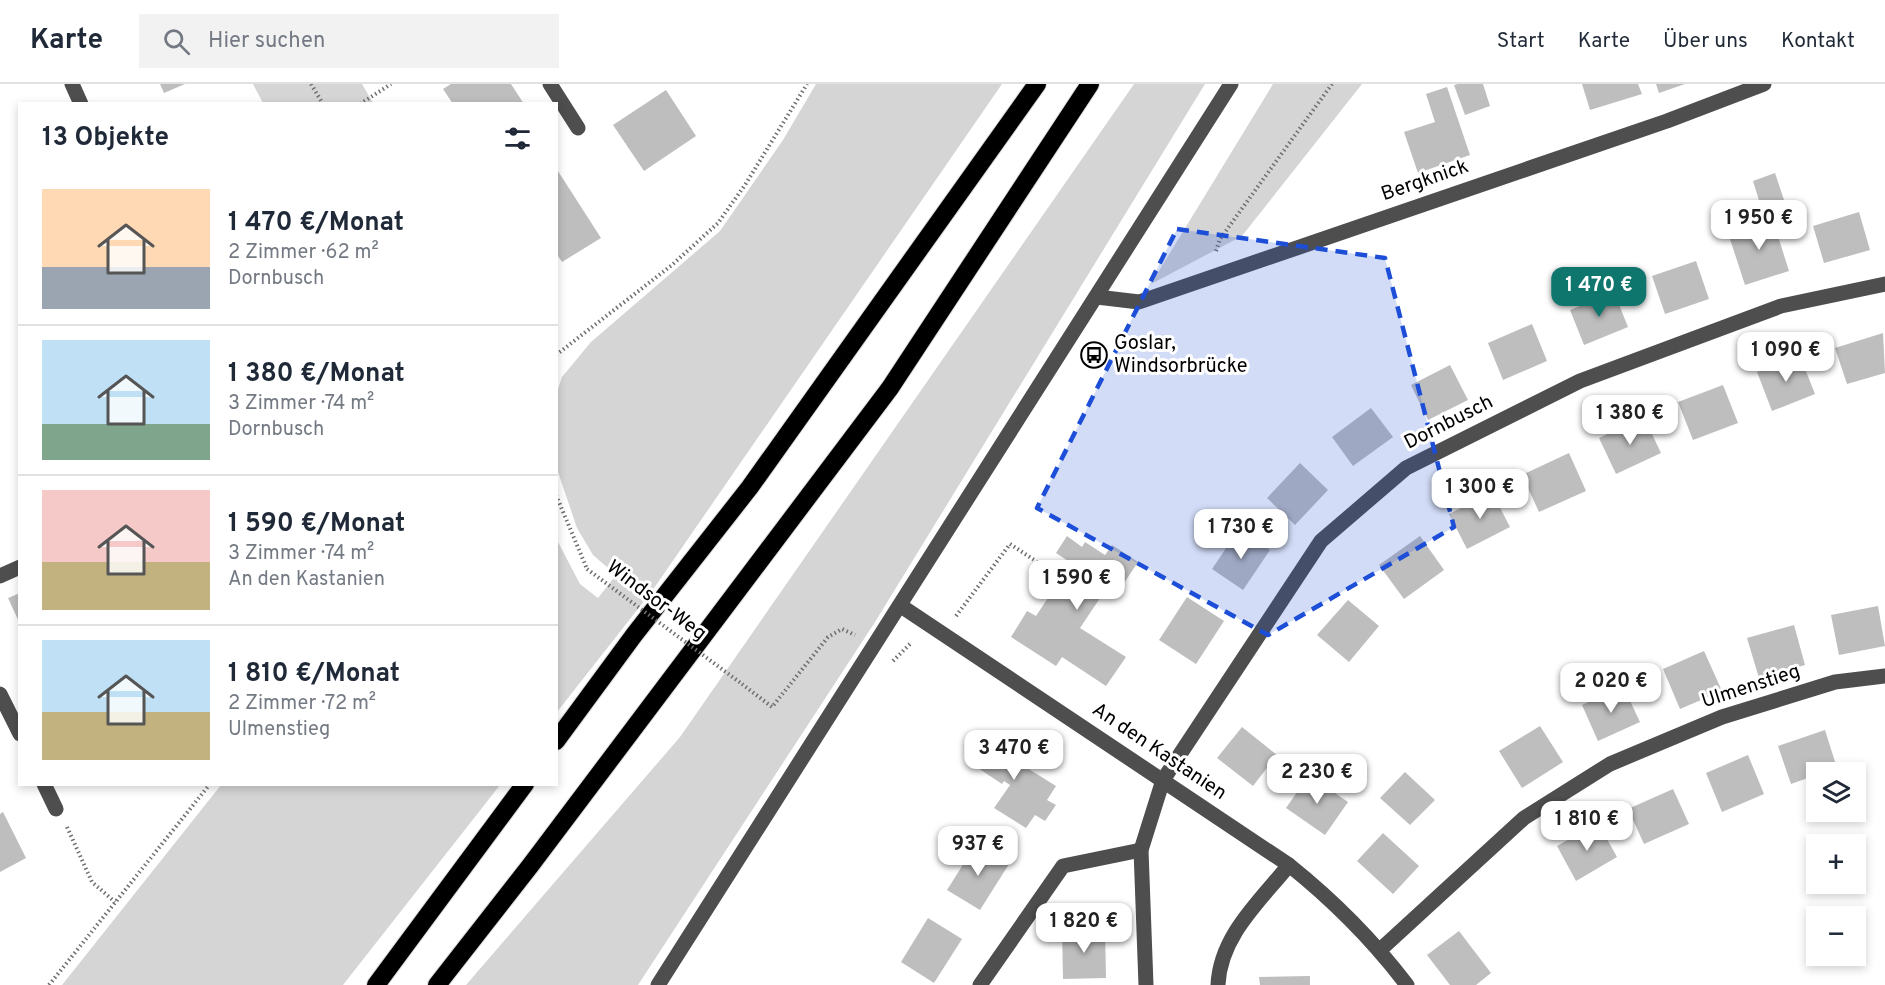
<!DOCTYPE html>
<html lang="de">
<meta charset="utf-8">
<style>
:root{--surface:#fff;--page:#f2f2f3;--text:#1f2937;--muted:#747a83;--line:#e0e1e3;--accent:#0f766e}
body{margin:0;font-family:Overpass,sans-serif;background:var(--page);color:var(--text);height:100vh;display:flex;flex-direction:column;font-size:22px;white-space:nowrap}
*{box-sizing:border-box;margin:0}
p{font-size:20px;color:var(--muted)}
.icon{flex:none;width:33px;height:33px;fill:none;stroke:currentColor;stroke-width:2;stroke-linecap:round;stroke-linejoin:round}
.map{position:relative;flex:1;overflow:hidden}
.details{position:absolute;left:18px;top:18px;width:540px;height:684px;display:flex;flex-direction:column;background:var(--surface);border-radius:0px;box-shadow:0 3px 9px #0003}
.details>*{flex:none}
.buttons{position:absolute;left:1806px;top:678px;display:grid;gap:12px}
.buttons a{display:grid;place-items:center;width:60px;height:60px;border-radius:0px;background:var(--surface);box-shadow:0 3px 9px #0003;font-size:30px}
.price{position:absolute;translate:-50% -51px;padding:0 14px;border-radius:12px;background:#fff;color:#222;font-size:20px;line-height:39px;filter:drop-shadow(0 2px 3px #0008)}
.price::after{content:'';position:absolute;left:50%;top:36px;width:18px;height:14px;margin-left:-9px;background:inherit;clip-path:polygon(0 0,100% 0,50% 100%)}
.price.on{background:var(--accent);color:#fff}
ul{padding:0;list-style:none}
li{display:flex;align-items:center;gap:18px;height:150px;padding:0 24px}
li+li{border-top:2px solid var(--line)}
li span{display:grid;place-items:center;flex:none;width:168px;height:120px;border-radius:0px;color:#555}
li>.icon{margin-inline-start:auto}
span .icon{width:72px;height:72px;fill:#fffc;stroke-width:1}
li b{font-size:26px}
h2{display:flex;justify-content:space-between;align-items:center;height:72px;padding:0 24px;font-size:26px}
header{display:flex;align-items:center;gap:36px;box-sizing:border-box;height:84px;padding:0 30px;background:var(--surface);border-bottom:2px solid var(--line)}
header strong{font-size:28px}
nav{display:flex;gap:33px;margin-inline-start:auto;font-size:21px}
.search{width:420px;height:54px;background:var(--page);display:flex;align-items:center;gap:15px;box-sizing:border-box;padding:0 21px;border-radius:0px;color:var(--muted);font-size:22px}
.map>svg:first-child{display:block}
</style>
<header>
<strong>Karte</strong>
<div class="search"><svg class="icon" aria-label="search" viewBox="0 0 24 24"><circle cx="10" cy="10" r="6"/><path d="M15 15l6 6"/></svg>Hier suchen</div>
<nav><a>Start</a><a>Karte</a><a>Über uns</a><a>Kontakt</a></nav>
</header>
<div class="map">
<svg width="1885" height="901" viewBox="0 0 1885 901">
<rect width="100%" height="100%" fill="#fff"/>
<g fill="#d5d5d5">
<polygon points="253,0 362,0 373,19 263,19"/>
<polygon points="816,0 1002,0 652,507 557,628 557,456 580,500 598,514 616,491 593,471 577,444 557,385 557,308 562,293 591,258 720,147 783,56"/>
<polygon points="1134,0 1205,0 875,538 638,901 466,901 680,653"/>
<polygon points="1273,0 1362,0 1242,152 1151,200"/>
<polygon points="221,701 221,700 500,701 343,901 62,901"/>
</g>
<g fill="#bebebe">
<polygon points="160,0 185,0 164,9"/>
<polygon points="451,0 511,0 524,20 453,20 443,5"/>
<polygon points="1458,0 1483,0 1490,22 1465,31 1454,1"/>
<polygon points="1582,0 1638,0 1642,10 1590,26"/>
<polygon points="1656,0 1685,0 1659,9"/>
<polygon points="1447,3 1470,71 1418,89 1404,48 1435,38 1426,10"/>
<polygon points="666,6 696,52 644,87 613,41"/>
<polygon points="556,84 601,154 562,178 556,169"/>
<polygon points="1775,89 1785,119 1762,126 1753,97"/>
<polygon points="1859,128 1870,166 1824,179 1813,142"/>
<polygon points="1771,130 1789,187 1745,201 1730,155 1744,150 1741,140"/>
<polygon points="1696,177 1709,215 1665,230 1652,192"/>
<polygon points="1614,208 1628,243 1584,261 1570,226"/>
<polygon points="1532,240 1547,277 1503,296 1488,259"/>
<polygon points="1883,249 1885,289 1847,300 1835,264"/>
<polygon points="1800,272 1815,310 1772,327 1757,288"/>
<polygon points="1450,281 1468,316 1428,336 1411,301"/>
<polygon points="1723,301 1738,339 1693,356 1678,318"/>
<polygon points="1371,324 1393,353 1353,382 1332,353"/>
<polygon points="1644,333 1661,369 1616,390 1599,354"/>
<polygon points="1569,369 1586,407 1539,428 1522,391"/>
<polygon points="1300,379 1328,406 1295,441 1267,414"/>
<polygon points="1492,408 1510,443 1467,465 1449,430"/>
<polygon points="1239,445 1270,466 1243,506 1212,485"/>
<polygon points="1067,452 1082,463 1085,458 1105,471 1112,461 1138,478 1120,505 1110,499 1080,544 1126,573 1106,602 1062,573 1056,582 1011,553 1027,527 1036,532 1071,479 1056,469"/>
<polygon points="1420,452 1444,486 1404,515 1379,481"/>
<polygon points="20,509 20,540 8,514"/>
<polygon points="1187,513 1224,537 1196,580 1159,556"/>
<polygon points="1348,516 1379,542 1349,578 1317,551"/>
<polygon points="1878,522 1885,562 1839,571 1831,531"/>
<polygon points="1794,541 1805,581 1759,594 1747,554"/>
<polygon points="1704,567 1722,607 1680,625 1663,585"/>
<polygon points="1623,602 1640,638 1598,657 1582,621"/>
<polygon points="1540,642 1563,678 1522,704 1499,667"/>
<polygon points="1242,643 1277,671 1253,702 1217,674"/>
<polygon points="990,646 1022,668 1016,677 1056,702 1047,716 1056,721 1045,737 1035,731 1026,744 994,724 1010,701 1004,697 1002,700 969,678"/>
<polygon points="1825,646 1837,684 1816,688 1816,691 1791,700 1778,662"/>
<polygon points="1748,671 1764,710 1722,728 1706,689"/>
<polygon points="1405,688 1435,716 1410,741 1380,714"/>
<polygon points="1309,691 1348,718 1325,751 1286,724"/>
<polygon points="1673,705 1689,740 1644,760 1628,725"/>
<polygon points="3,728 26,774 0,788 0,730"/>
<polygon points="1598,739 1617,773 1576,797 1557,762"/>
<polygon points="1383,749 1419,782 1393,810 1357,777"/>
<polygon points="976,760 1009,780 980,826 947,806"/>
<polygon points="928,834 962,855 934,899 901,878"/>
<polygon points="1105,845 1106,894 1063,895 1062,846"/>
<polygon points="1459,847 1491,889 1476,901 1450,901 1427,871"/>
<polygon points="1310,892 1310,901 1260,901 1259,893"/>
</g>
<g fill="none" stroke-linecap="round" stroke-linejoin="round">
<g stroke="#dbdbdb" stroke-width="20">
<g id="highway">
<polyline points="556,657 634,551 750,403 1037,0"/>
<polyline points="376,901 525,700"/>
<polyline points="437,901 530,782 890,304 1090,0"/>
</g>
</g>
<g stroke="#707070" stroke-width="4" stroke-dasharray="1.5 3" stroke-linecap="butt">
<polyline points="311,0 323,20"/>
<polyline points="360,20 391,0"/>
<polyline points="1216,167 1220,155 1332,0"/>
<polyline points="556,271 672,181 718,139 745,101 807,0"/>
<polyline points="556,411 587,485"/>
<polyline points="956,532 1010,460 1054,489"/>
<polyline points="893,577 912,558"/>
<polyline points="742,600 772,623 828,553 842,545 855,551"/>
<polyline points="67,743 92,798 115,818"/>
<polyline points="49,901 210,700"/>
</g>
<g stroke="#4e4e4e" stroke-width="15">
<polyline points="72,0 81,20"/>
<polyline points="550,0 578,44"/>
<polyline points="1097,213 1139,218 1667,37 1764,0"/>
<polyline points="0,492 20,483"/>
<path d="M901,522L1289,781C1334,817 1372,855 1407,901"/>
<polyline points="0,610 20,650"/>
<polyline points="44,700 56,725"/>
<polyline points="1380,866 1524,734 1610,680 1722,633 1835,598 1885,592"/>
<polyline points="658,901 1231,0"/>
<polyline points="980,901 1063,782 1141,766"/>
<polyline points="1146,901 1141,766 1163,696 1321,457 1406,384 1580,297 1781,222 1885,200"/>
<path d="M1218,901C1220,852 1260,817 1289,781"/>
</g>
<use href="#highway" stroke="#000" stroke-width="18"/>
<polyline stroke="#707070" stroke-width="4" stroke-dasharray="1.5 3" stroke-linecap="butt" points="587,485 742,600"/>
</g>
<path fill="#1d4ed8" fill-opacity="0.2" stroke="#1d4ed8" stroke-width="4.5" stroke-dasharray="12 8" stroke-linejoin="round" d="M1177,145L1385,174L1454,443L1268,551L1037,424Z"/>
<defs>
<g id="bus-ring" transform="scale(1.35)"><circle r="9.5" fill="#fff" stroke="#000" stroke-width="1.5"/><path d="M-5-6H5V4H4V6H2V4H-2V6H-4V4H-5ZM-3.5-4V0h7V-4ZM-3.5 1.2v1.5H-2V1.2ZM2 1.2v1.5H3.5V1.2Z" fill="#000"/></g>
</defs>
<g fill-rule="evenodd">
<use href="#bus-ring" x="1094" y="271"/>
</g>
<g text-anchor="middle" dominant-baseline="central" stroke-width="6" stroke-linejoin="round" paint-order="stroke">
<g font-size="20" fill="#000" stroke="#fff">
<text transform="translate(1425 97) rotate(-19)">Bergknick</text>
<text transform="translate(1449 339) rotate(-27)">Dornbusch</text>
<text transform="translate(656 517) rotate(37)">Windsor-Weg</text>
<text transform="translate(1751 603) rotate(-18)">Ulmenstieg</text>
<text transform="translate(1159 668) rotate(34)">An den Kastanien</text>
</g>
<g font-size="20" fill="#000" stroke="#fff" text-anchor="start">
<text x="1114" y="260">Goslar,<tspan x="1114" dy="23">Windsorbrücke</tspan></text>
</g>
</g>
</svg>
<div class="buttons">
<a><svg class="icon" aria-label="layers" viewBox="0 0 24 24"><path d="M12 4l9 5-9 5-9-5zM3 14l9 5 9-5"/></svg></a>
<a>+</a>
<a>−</a>
</div>
<b class="price" style="left:1759px;top:167px">1 950 €</b>
<b class="price on" style="left:1599px;top:234px">1 470 €</b>
<b class="price" style="left:1786px;top:299px">1 090 €</b>
<b class="price" style="left:1630px;top:362px">1 380 €</b>
<b class="price" style="left:1480px;top:436px">1 300 €</b>
<b class="price" style="left:1241px;top:476px">1 730 €</b>
<b class="price" style="left:1077px;top:527px">1 590 €</b>
<b class="price" style="left:1611px;top:630px">2 020 €</b>
<b class="price" style="left:1014px;top:697px">3 470 €</b>
<b class="price" style="left:1317px;top:721px">2 230 €</b>
<b class="price" style="left:1587px;top:768px">1 810 €</b>
<b class="price" style="left:978px;top:793px">937 €</b>
<b class="price" style="left:1084px;top:870px">1 820 €</b>
<section class="details">
<h2>13 Objekte<svg class="icon" aria-label="filters" viewBox="0 0 24 24"><path d="M4 7h16M4 17h16"/><circle cx="9" cy="7" r="2"/><circle cx="15" cy="17" r="2"/></svg></h2>
<ul>
<li><span style="background:linear-gradient(#ffd9b3 65%,#9aa5b1 0)"><svg class="icon" aria-label="home" viewBox="0 0 24 24"><path d="M3 11l9-7 9 7M6 9v11h12V9"/></svg></span><div><b>1 470 €/Monat</b><p>2 Zimmer · 62 m²</p><p>Dornbusch</p></div></li>
<li><span style="background:linear-gradient(#bfe0f5 70%,#7fa58c 0)"><svg class="icon" aria-label="home" viewBox="0 0 24 24"><path d="M3 11l9-7 9 7M6 9v11h12V9"/></svg></span><div><b>1 380 €/Monat</b><p>3 Zimmer · 74 m²</p><p>Dornbusch</p></div></li>
<li><span style="background:linear-gradient(#f6c9c9 60%,#c2b280 0)"><svg class="icon" aria-label="home" viewBox="0 0 24 24"><path d="M3 11l9-7 9 7M6 9v11h12V9"/></svg></span><div><b>1 590 €/Monat</b><p>3 Zimmer · 74 m²</p><p>An den Kastanien</p></div></li>
<li><span style="background:linear-gradient(#bfe0f5 60%,#c2b280 0)"><svg class="icon" aria-label="home" viewBox="0 0 24 24"><path d="M3 11l9-7 9 7M6 9v11h12V9"/></svg></span><div><b>1 810 €/Monat</b><p>2 Zimmer · 72 m²</p><p>Ulmenstieg</p></div></li>
</ul>
</section>
</div>
